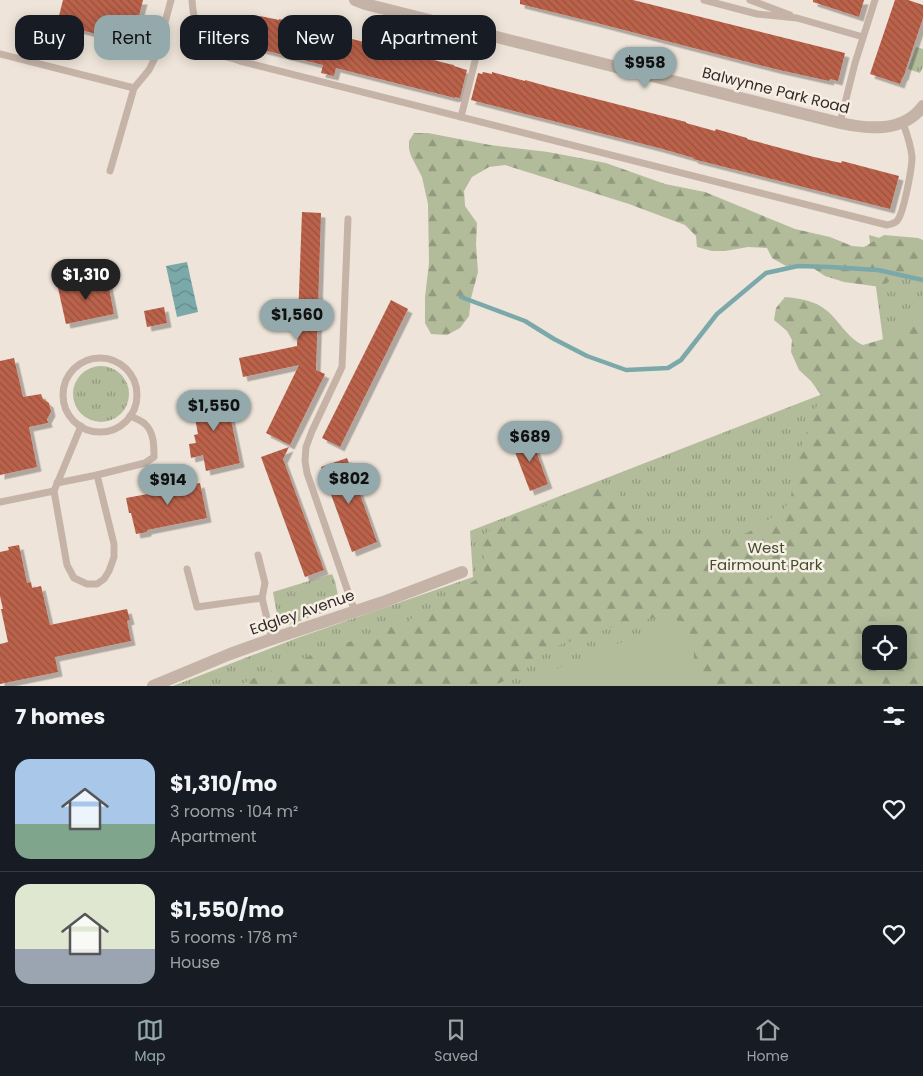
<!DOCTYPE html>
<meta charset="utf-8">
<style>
:root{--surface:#171b24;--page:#242831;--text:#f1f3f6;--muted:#9ea1a6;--line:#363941;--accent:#93a9ab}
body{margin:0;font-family:Poppins,sans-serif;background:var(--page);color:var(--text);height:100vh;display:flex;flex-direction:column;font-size:19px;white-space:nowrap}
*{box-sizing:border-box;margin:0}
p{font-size:16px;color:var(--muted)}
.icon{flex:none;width:28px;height:28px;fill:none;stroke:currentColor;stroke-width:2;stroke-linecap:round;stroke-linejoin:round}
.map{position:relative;height:686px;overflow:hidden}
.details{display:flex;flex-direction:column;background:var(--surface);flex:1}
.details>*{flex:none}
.banner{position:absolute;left:15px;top:15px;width:500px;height:45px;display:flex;gap:10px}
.fabs{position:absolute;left:862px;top:625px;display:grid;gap:10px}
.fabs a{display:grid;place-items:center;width:45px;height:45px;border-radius:10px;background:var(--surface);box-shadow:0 2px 12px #0003;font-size:25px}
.price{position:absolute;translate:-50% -42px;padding:0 11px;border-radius:18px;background:var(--accent);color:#111;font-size:16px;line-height:32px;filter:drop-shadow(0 1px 2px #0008)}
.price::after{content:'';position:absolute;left:50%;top:30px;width:15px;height:11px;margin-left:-8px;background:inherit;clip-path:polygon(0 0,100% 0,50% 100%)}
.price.active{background:#222;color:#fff}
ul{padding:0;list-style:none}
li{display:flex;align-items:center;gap:15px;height:125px;padding:0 15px}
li+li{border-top:1px solid var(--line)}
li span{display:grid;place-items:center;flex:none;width:140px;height:100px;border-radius:15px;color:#555}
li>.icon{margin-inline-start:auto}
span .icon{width:60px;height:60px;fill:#fffc;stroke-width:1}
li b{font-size:21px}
h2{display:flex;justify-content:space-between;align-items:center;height:60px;padding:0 15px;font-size:21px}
.chip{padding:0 18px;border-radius:15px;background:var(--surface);box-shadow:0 2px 12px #0003;font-size:18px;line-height:45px}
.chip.active{background:var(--accent);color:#111}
.tabs{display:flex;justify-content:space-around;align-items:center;height:70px;border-top:1px solid var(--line);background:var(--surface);font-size:14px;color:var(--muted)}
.tabs a{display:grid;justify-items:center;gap:2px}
.tabs .active{color:var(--accent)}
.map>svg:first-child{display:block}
</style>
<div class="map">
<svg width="923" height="686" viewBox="0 0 923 686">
<defs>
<pattern id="grass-tufts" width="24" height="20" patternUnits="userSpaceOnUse" patternTransform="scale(1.25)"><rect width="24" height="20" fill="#b2bc9b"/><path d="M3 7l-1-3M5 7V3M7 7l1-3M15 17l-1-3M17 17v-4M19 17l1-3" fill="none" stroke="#91997e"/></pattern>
<pattern id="forest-firs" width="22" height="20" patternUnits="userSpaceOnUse" patternTransform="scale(1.25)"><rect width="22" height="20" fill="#b2bc9b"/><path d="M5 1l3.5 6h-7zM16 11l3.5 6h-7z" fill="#91997e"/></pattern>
<pattern id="water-waves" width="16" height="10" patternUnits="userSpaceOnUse" patternTransform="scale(1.25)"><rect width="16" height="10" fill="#7ba9a9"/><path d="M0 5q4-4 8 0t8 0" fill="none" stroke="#658a89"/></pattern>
<pattern id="building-back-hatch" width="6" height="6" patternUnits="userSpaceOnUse" patternTransform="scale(1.25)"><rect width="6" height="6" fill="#bb624b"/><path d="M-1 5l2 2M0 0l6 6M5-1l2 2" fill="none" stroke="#99513e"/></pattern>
<filter id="shadow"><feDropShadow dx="4.5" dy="4.5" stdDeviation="0" flood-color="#0004"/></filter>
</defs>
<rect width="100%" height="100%" fill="#eee4d9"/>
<g fill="url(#grass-tufts)" fill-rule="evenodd">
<polygon points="916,47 923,49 923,67 920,73 908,69"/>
<path d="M869,235L923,250V686H173L297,638L473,577L470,531L887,369ZM871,634H899V661H871Z"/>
<circle cx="101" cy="394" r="28"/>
<polygon points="332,574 335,581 339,600 333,609 286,626 279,626 273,592"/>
</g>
<g fill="url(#forest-firs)" fill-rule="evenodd">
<path d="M414,133H428L490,145L548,152L606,163L665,184L705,192L795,229L830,237L852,246L864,247L884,235L918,238L923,240V272C903,272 897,276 881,287L844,282L825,276L807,264L786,266L772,258L767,248L748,247L725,251H712L697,247L696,236L685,225L629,204L505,165L489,167L472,177L464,191L465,206L477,223L476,244L478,272L471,298L469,316L460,328L447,335L431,334L425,323V297L429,263L428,204L422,177L411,156L409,149V141Z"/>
<path d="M785,297C798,298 816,301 826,310C840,321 846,337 863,345L894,336L912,323L923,307V686H717L701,676L694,659L693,638L681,621L663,617L631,621L550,648L528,666L502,682L492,686H237L274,669L405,622L438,605L483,575L485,564L482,546L486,533L513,517L580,494L606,486H615L624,502L635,528L656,536L688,534L717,537L747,533L784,510L791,497L795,463L804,439L821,395L811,381L799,370L791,352L792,340L787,331L774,320L776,308ZM871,634H899V661H871Z"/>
</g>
<polygon fill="#b2bc9b" points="681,621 693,638 694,659 701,676 717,686 517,686 595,652"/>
<polygon fill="url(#water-waves)" points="187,262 198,312 177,317 166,266"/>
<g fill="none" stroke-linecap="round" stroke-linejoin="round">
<polyline stroke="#7ba9a9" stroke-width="4.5" points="461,297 525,321 554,339 587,356 626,370 668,368 681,360 717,314 766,273 798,266 830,267 878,270 923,280"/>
</g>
<g fill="url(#building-back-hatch)" filter="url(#shadow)">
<polygon points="63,0 143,0 132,43 57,24"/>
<polygon points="520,0 633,0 845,53 838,81 830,79 829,81 775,69 597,23 520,4"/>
<polygon points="813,0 864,0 859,17 813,2"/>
<polygon points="895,0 908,0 923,5 923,18 906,69 904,76 903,76 900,84 870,74"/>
<polygon points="252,16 260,18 260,16 279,20 279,19 345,35 344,37 376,45 375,47 417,58 418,56 449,64 454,65 454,66 467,70 460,98 455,97 455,98 336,68 334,76 321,73 323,65 244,45"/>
<polygon points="483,72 492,74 492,72 525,81 525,80 550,87 686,122 686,123 715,131 716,129 747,138 747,139 814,157 841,163 842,161 899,176 890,209 693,159 694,158 659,148 471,100 478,73 482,74"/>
<polygon points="302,212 321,213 316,370 325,374 290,445 266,433 299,365 243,377 239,358 297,346"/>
<polygon points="107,278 114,314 66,324 58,288"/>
<polygon points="391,300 408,309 340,447 322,438"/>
<polygon points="164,307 167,323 147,327 144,311"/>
<polygon points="14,358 23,397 41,394 43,399 49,403 51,412 47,419 48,423 29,427 37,467 0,475 0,361"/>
<polygon points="225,391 240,463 206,471 203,455 191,458 189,444 196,443 194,435 198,434 191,397 205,394 205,396"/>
<polygon points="524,437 525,439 531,437 548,484 530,491 512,444 514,443 513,441"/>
<polygon points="289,447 283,459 324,570 305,577 261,457"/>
<polygon points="347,458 377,542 352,552 321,467"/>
<polygon points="183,475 185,486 200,483 207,518 147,530 147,532 136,534 131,513 129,513 126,498 164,491 163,487 171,485 170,478"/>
<polygon points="19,545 27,583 31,582 32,588 41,586 50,625 127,609 130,620 127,621 131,641 55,657 58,672 0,684 0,644 8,642 1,609 3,609 0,596 0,552 9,550 8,547"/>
</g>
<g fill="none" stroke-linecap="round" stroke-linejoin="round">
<g stroke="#c5b3a7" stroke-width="7">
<path d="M192,0C193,23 202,45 225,56C229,58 235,59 240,61L887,225C890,224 894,224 897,221C904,213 912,167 912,157C911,145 907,134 903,123"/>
<polyline points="704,0 757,14 797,18 863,37"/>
<polyline points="750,0 790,15"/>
<polyline points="0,54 134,88"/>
<polyline points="461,117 482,33"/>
<polyline points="840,123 855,63 875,0"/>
<polyline points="110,171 134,88 149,70 156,56 171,0"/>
<polyline points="348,219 342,367 312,431 306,447 305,461 307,473 355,612"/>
<circle cx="100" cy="395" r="37"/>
<path d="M81,426L54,491L67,565L74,578L87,584H97L104,579L109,571L114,557V544L97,475L145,463L154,457C154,446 154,432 145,424C142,421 135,418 130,416"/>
<polyline points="57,483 97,475"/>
<polyline points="0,502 54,491"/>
<polyline points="258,555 265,583 262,598 272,639"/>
<polyline points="187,569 197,607 262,598"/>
</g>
<g stroke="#c5b3a7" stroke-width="12">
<path d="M355,0L365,4L840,123C868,129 903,133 923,106"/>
<polyline points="153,686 230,654 272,639 383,602 462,572"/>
</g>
</g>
<g text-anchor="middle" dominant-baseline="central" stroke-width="5" stroke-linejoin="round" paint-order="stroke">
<g font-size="15" fill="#322a26" stroke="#f7eee5">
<text transform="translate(776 90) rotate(14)">Balwynne Park Road</text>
<text transform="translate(302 612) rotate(-19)">Edgley Avenue</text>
</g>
<g font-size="15" fill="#434e2d" stroke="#f7eee5">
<text x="766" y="547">West<tspan x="766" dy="17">Fairmount Park</tspan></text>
</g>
</g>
</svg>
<div class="fabs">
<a><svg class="icon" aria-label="locate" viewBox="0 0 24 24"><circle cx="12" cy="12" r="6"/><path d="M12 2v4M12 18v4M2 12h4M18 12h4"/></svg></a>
</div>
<b class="price" style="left:645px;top:89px">$958</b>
<b class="price active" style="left:86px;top:301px">$1,310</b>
<b class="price" style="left:297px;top:341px">$1,560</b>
<b class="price" style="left:214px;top:432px">$1,550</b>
<b class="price" style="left:530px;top:463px">$689</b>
<b class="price" style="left:349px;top:505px">$802</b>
<b class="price" style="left:168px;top:506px">$914</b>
<div class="banner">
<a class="chip">Buy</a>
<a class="chip active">Rent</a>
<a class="chip">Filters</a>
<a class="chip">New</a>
<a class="chip">Apartment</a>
</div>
</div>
<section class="details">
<h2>7 homes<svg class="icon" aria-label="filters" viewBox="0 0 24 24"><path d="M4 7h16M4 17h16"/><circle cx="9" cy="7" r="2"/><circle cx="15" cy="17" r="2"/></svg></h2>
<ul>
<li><span style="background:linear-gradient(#a9c7e8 65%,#7fa58c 0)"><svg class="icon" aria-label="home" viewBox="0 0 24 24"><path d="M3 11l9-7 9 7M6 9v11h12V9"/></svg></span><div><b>$1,310/mo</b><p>3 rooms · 104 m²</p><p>Apartment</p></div><svg class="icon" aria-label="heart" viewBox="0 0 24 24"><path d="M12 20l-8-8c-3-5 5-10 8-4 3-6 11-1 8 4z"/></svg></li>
<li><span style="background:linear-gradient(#dfe7d0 65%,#9aa5b1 0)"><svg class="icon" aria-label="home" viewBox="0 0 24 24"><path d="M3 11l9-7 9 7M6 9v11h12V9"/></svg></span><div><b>$1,550/mo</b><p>5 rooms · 178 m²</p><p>House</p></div><svg class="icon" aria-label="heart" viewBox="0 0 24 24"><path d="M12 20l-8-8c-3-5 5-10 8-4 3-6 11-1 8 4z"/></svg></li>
</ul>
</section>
<nav class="tabs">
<a class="active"><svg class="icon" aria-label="map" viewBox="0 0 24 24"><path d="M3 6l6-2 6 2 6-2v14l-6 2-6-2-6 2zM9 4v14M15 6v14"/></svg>Map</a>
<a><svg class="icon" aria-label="saved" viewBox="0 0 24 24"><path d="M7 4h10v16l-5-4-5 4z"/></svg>Saved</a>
<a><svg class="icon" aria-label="home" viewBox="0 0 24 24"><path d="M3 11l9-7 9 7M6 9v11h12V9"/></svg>Home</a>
</nav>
